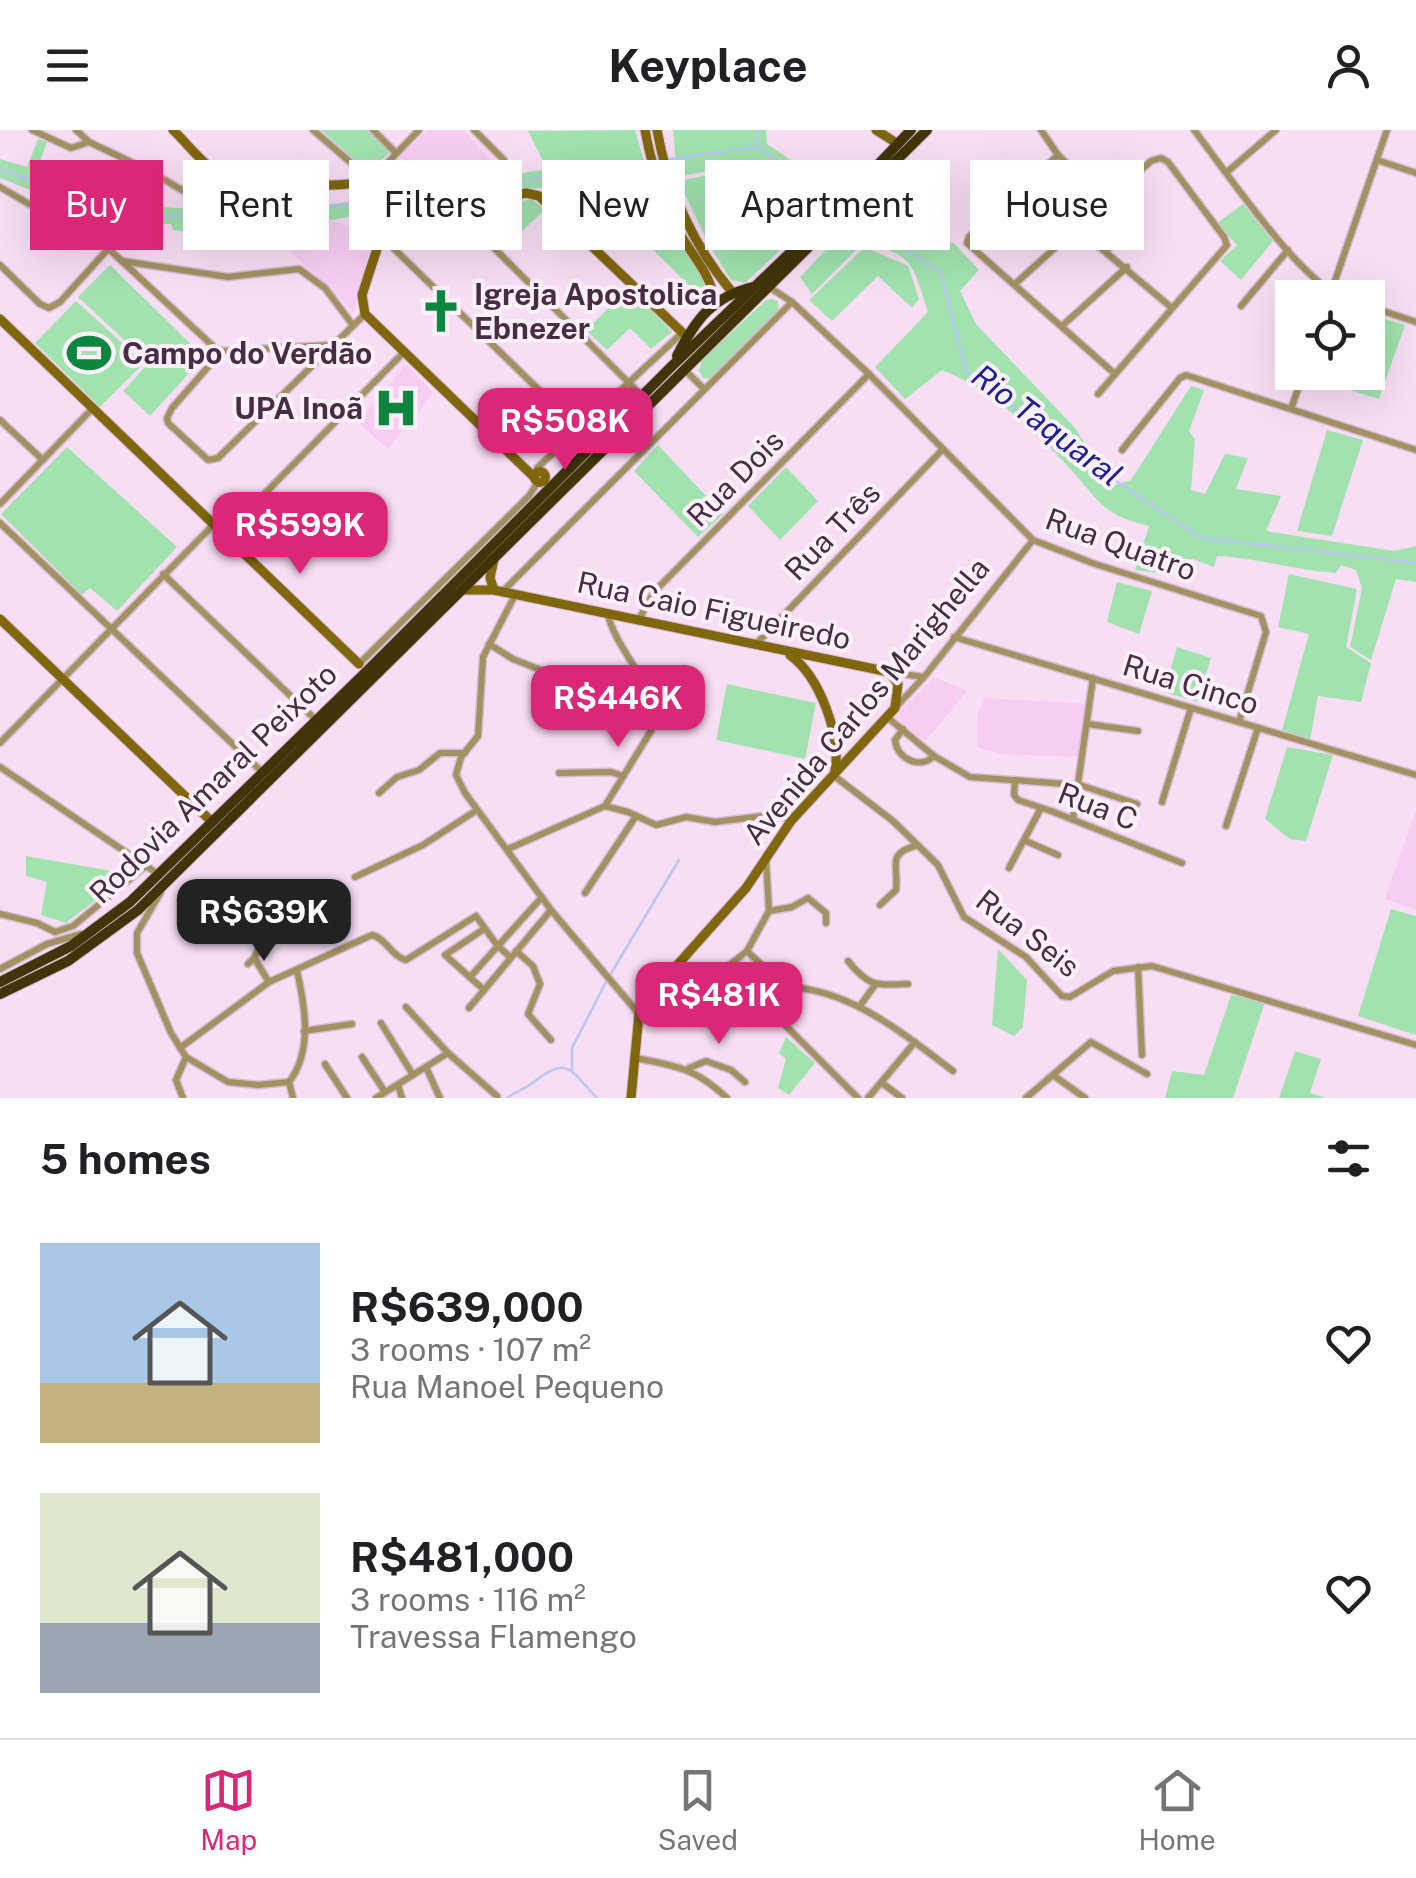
<!DOCTYPE html>
<meta charset="utf-8">
<style>
:root{--surface:#fff;--page:#f6f6f6;--text:#202124;--muted:#757577;--line:#e0e0e0;--accent:#db2777}
body{margin:0;font-family:"Public Sans",sans-serif;background:var(--page);color:var(--text);height:100vh;display:flex;flex-direction:column;font-size:38px;white-space:nowrap}
*{box-sizing:border-box;margin:0}
p{font-size:32px;color:var(--muted)}
.icon{flex:none;width:55px;height:55px;fill:none;stroke:currentColor;stroke-width:2;stroke-linecap:round;stroke-linejoin:round}
.map{position:relative;height:968px;overflow:hidden}
.details{display:flex;flex-direction:column;background:var(--surface);flex:1}
.details>*{flex:none}
.hud{position:absolute;left:30px;top:30px;width:1358px;height:90px;display:flex;gap:20px}
.fabs{position:absolute;left:1275px;top:150px;display:grid;gap:20px}
.fabs a{display:grid;place-items:center;width:110px;height:110px;border-radius:0px;background:var(--surface);box-shadow:0 10px 40px #0002;font-size:50px}
.price{position:absolute;translate:-50% -85px;padding:0 22px;border-radius:20px;background:var(--accent);color:#fff;font-size:32px;line-height:65px;filter:drop-shadow(0 2px 5px #0008)}
.price::after{content:'';position:absolute;left:50%;top:60px;width:30px;height:22px;margin-left:-15px;background:inherit;clip-path:polygon(0 0,100% 0,50% 100%)}
.price.selected{background:#222;color:#fff}
ul{padding:0;list-style:none}
li{display:flex;align-items:center;gap:30px;height:250px;padding:0 40px}
li span{display:grid;place-items:center;flex:none;width:280px;height:200px;border-radius:0px;color:#555}
li>.icon{margin-inline-start:auto}
span .icon{width:120px;height:120px;fill:#fffc;stroke-width:1}
li b{font-size:42px}
h2{display:flex;justify-content:space-between;align-items:center;height:120px;padding:0 40px;font-size:42px}
.pill{padding:0 35px;border-radius:0px;background:var(--surface);box-shadow:0 10px 40px #0002;font-size:35px;line-height:90px}
.pill.selected{background:var(--accent);color:#fff}
header{display:flex;justify-content:space-between;align-items:center;height:130px;padding:0 40px;background:var(--surface);font-size:45px;font-weight:700}
.tabs{display:flex;justify-content:space-around;align-items:center;height:140px;border-top:2px solid var(--line);background:var(--surface);font-size:28px;color:var(--muted)}
.tabs a{display:grid;justify-items:center;gap:5px}
.tabs .selected{color:var(--accent)}
.map>svg:first-child{display:block}
</style>
<header><svg class="icon" aria-label="menu" viewBox="0 0 24 24"><path d="M4 6h16M4 12h16M4 18h16"/></svg>Keyplace<svg class="icon" aria-label="person" viewBox="0 0 24 24"><circle cx="12" cy="8" r="4"/><path d="M4 21q1-7 8-7t8 7"/></svg></header>
<div class="map">
<svg width="1416" height="968" viewBox="0 0 1416 968">
<rect width="100%" height="100%" fill="#f8def5"/>
<g fill="#f8cdf2">
<polygon points="427,0 463,0 492,31 469,50 421,55 399,28"/>
<polygon points="307,85 374,102 354,182 290,121"/>
<polygon points="406,234 433,263 388,319 358,292"/>
<polygon points="934,547 967,561 925,612 895,586"/>
<polygon points="985,568 1087,574 1081,627 1001,624 977,617 977,585"/>
<polygon points="1416,680 1416,780 1385,769"/>
</g>
<g fill="#a1e2af">
<polygon points="321,0 367,0 390,22 369,43"/>
<polygon points="635,0 660,86 624,96 578,56 537,58 394,79 394,65 547,39 528,1"/>
<polygon points="673,0 766,0 767,14 802,38 848,55 829,73 755,32 677,47"/>
<path d="M38,9L47,12L37,40C90,63 179,93 233,70L252,81L286,80L378,68L380,81C312,93 242,110 173,100L171,94H148L140,103L115,86L84,75L80,80L0,48V29L27,37Z"/>
<polygon points="756,35 827,76 745,153 731,150 708,113 679,51"/>
<polygon points="531,69 545,79 506,117 488,101 500,87 488,78"/>
<polygon points="1243,74 1273,111 1241,150 1220,131 1237,115 1217,93"/>
<path d="M869,75L922,107L954,113L979,140L960,161L976,194L1076,299L1092,325L1093,348L1105,358L1131,350L1191,256L1204,260L1189,301L1195,309L1191,360L1205,364L1225,324L1248,328L1236,359L1281,366L1266,401L1394,421L1416,416V452L1396,449L1371,530L1350,517L1362,458L1356,440L1341,435L1336,443C1295,440 1257,428 1217,426L1214,437L1192,429L1172,433L1166,444L1135,440L1149,396C1100,385 1097,367 1065,333C1029,296 990,259 942,240L905,269L875,237L928,182C913,135 914,124 863,113L812,164L800,147Z"/>
<polygon points="667,89 709,160 706,172 631,98"/>
<polygon points="865,117 908,136 919,169 912,178 878,146 832,191 809,170"/>
<polygon points="110,135 204,227 150,286 123,261 149,233 78,167"/>
<polygon points="630,157 672,202 651,219 630,198 607,220 586,200"/>
<polygon points="773,169 778,171 779,183 714,249 703,248 699,240 702,230 766,170"/>
<polygon points="76,171 144,233 100,277 35,213"/>
<polygon points="1375,186 1405,195 1379,269 1350,260 1356,243 1368,242 1368,209"/>
<polygon points="1327,300 1363,310 1332,406 1297,401"/>
<polygon points="658,315 723,384 698,407 634,341"/>
<polygon points="67,317 177,417 117,481 90,458 82,465 1,384"/>
<polygon points="786,337 818,371 780,410 748,376"/>
<polygon points="1289,444 1357,459 1346,517 1371,533 1361,572 1318,566 1310,610 1282,600 1309,504 1278,497"/>
<polygon points="1117,452 1152,461 1139,504 1107,492"/>
<polygon points="1177,517 1211,528 1197,572 1164,562"/>
<polygon points="727,554 816,573 805,629 716,610"/>
<polygon points="1287,617 1333,625 1306,711 1290,709 1265,689"/>
<polygon points="26,726 129,744 66,793 41,785 47,752 26,746"/>
<polygon points="1391,779 1416,786 1416,905 1358,886"/>
<polygon points="998,819 1027,850 1023,897 1014,906 992,895"/>
<polygon points="1231,865 1265,872 1233,968 1165,968 1172,941 1204,945"/>
<polygon points="786,907 815,933 789,965 778,958 786,929 779,923"/>
<polygon points="1295,921 1321,929 1310,963 1326,968 1279,968"/>
</g>
<g fill="none" stroke-linecap="round" stroke-linejoin="round">
<g stroke="#b9c7f1" stroke-width="2.5">
<polyline points="757,17 758,0"/>
<polyline points="656,31 757,17 839,73"/>
<polyline points="0,40 148,87 288,82 380,70"/>
<polyline points="388,69 648,33"/>
<polyline points="850,81 941,143 966,241 1062,315 1201,408 1416,433"/>
<polyline points="610,845 679,730"/>
<polyline points="572,942 572,918 606,852"/>
<path d="M507,968C515,962 526,958 534,952C568,925 570,940 597,968"/>
</g>
<g stroke="#d4bbd1" stroke-width="9">
<g id="street">
<polyline points="32,0 71,18 89,12"/>
<polyline points="76,0 89,12 148,40 187,63 198,61 217,42"/>
<polyline points="313,0 371,50 419,0"/>
<polyline points="373,0 396,23"/>
<polyline points="474,0 504,30"/>
<polyline points="1041,0 1058,25 1106,70"/>
<path d="M1194,0C1225,40 1301,153 1344,168"/>
<polyline points="1058,25 969,107 967,113 1115,244"/>
<polyline points="1377,30 1416,43"/>
<polyline points="1227,42 1276,0"/>
<polyline points="0,57 29,74 81,93 215,218 223,221 330,215"/>
<polyline points="455,79 641,265"/>
<polyline points="1098,79 1101,104 1108,119"/>
<polyline points="1078,99 1172,178"/>
<polyline points="382,107 579,299"/>
<polyline points="122,131 228,147 299,139 325,158 352,194"/>
<polyline points="0,135 40,174 49,178 60,172 108,119"/>
<polyline points="1015,154 1151,31 1161,28 1168,32 1224,107 1227,115 1098,264"/>
<polyline points="769,157 792,172 869,244 1033,410 1095,434 1261,486 1266,502 1239,592"/>
<polyline points="1329,168 1387,0"/>
<polyline points="1241,176 1288,120"/>
<polyline points="1368,176 1416,192"/>
<polyline points="1062,196 1127,137"/>
<polyline points="222,221 172,278 167,288 168,293 208,330 218,328 365,184"/>
<polyline points="685,240 704,259"/>
<polyline points="1291,279 1304,242"/>
<polyline points="0,290 43,330"/>
<polyline points="1122,320 1180,248 1186,245 1416,320"/>
<polyline points="536,344 537,338 682,203"/>
<polyline points="0,374 93,278"/>
<polyline points="0,393 261,641"/>
<polyline points="226,403 404,222"/>
<polyline points="163,444 316,590"/>
<polyline points="503,461 792,172"/>
<polyline points="515,465 483,527 478,606 461,627 456,645 465,663 551,780 639,884"/>
<polyline points="639,489 654,462 869,244"/>
<polyline points="954,507 1416,645"/>
<polyline points="489,514 513,529 556,546"/>
<polyline points="755,515 943,319"/>
<polyline points="359,534 529,366 538,352"/>
<polyline points="891,542 923,547"/>
<polyline points="895,578 924,547 1033,410"/>
<polyline points="887,587 934,626 970,647 1080,655 1137,674"/>
<polyline points="1088,594 1138,601"/>
<path d="M903,599L895,610C897,629 920,640 934,626"/>
<polyline points="0,613 215,393"/>
<polyline points="0,637 158,744"/>
<polyline points="559,643 611,642 623,646"/>
<polyline points="833,645 893,691 938,735 964,787 1026,827 1062,866 1070,867 1113,841 1152,836 1416,915"/>
<polyline points="1015,650 1014,665 1018,670 1051,681 1182,733"/>
<polyline points="379,663 397,647 419,640 440,623 465,623"/>
<polyline points="1162,672 1191,578"/>
<polyline points="605,676 628,682 656,695 686,687 715,692 778,684 791,691"/>
<polyline points="1073,689 1093,548"/>
<polyline points="1226,696 1258,598"/>
<polyline points="1026,711 1058,725"/>
<path d="M508,719L605,676L651,601C665,561 615,522 608,484"/>
<polyline points="1009,738 1041,678"/>
<polyline points="355,747 423,715 477,680"/>
<polyline points="161,762 137,803 137,823 171,903 186,927 228,952 258,955 289,952"/>
<polyline points="585,763 636,686"/>
<path d="M880,775L896,760C899,736 886,724 915,716"/>
<polyline points="769,781 792,777 808,768 826,783 826,793"/>
<polyline points="0,784 37,793 55,802"/>
<polyline points="55,802 73,796 147,735"/>
<polyline points="516,821 533,836 540,854 528,884 551,910"/>
<polyline points="747,821 785,857"/>
<polyline points="254,828 260,816 286,806"/>
<path d="M848,831C869,857 875,855 908,854"/>
<polyline points="248,834 254,828 269,852"/>
<polyline points="1138,837 1142,925"/>
<polyline points="0,839 47,814 81,804"/>
<polyline points="471,846 542,767"/>
<path d="M785,857C849,858 904,904 953,941"/>
<polyline points="785,857 779,889 858,968"/>
<polyline points="483,859 445,825 484,799"/>
<polyline points="406,877 448,923 497,966"/>
<polyline points="859,877 875,855"/>
<polyline points="469,878 551,780"/>
<polyline points="642,880 713,848 747,821 769,781 766,730"/>
<polyline points="381,893 413,945"/>
<polyline points="304,901 352,894"/>
<path d="M180,918L269,852L372,805C386,808 392,827 406,830L476,786L497,815L510,827"/>
<polyline points="362,927 385,962"/>
<path d="M635,928C677,936 695,938 727,968"/>
<polyline points="325,934 347,968"/>
<polyline points="426,937 440,968"/>
<polyline points="689,938 706,931 731,940 745,952"/>
<polyline points="1053,945 1085,968"/>
<polyline points="882,953 902,968"/>
<polyline points="398,955 402,968"/>
<polyline points="183,968 176,950 186,927"/>
<path d="M293,968L289,952C313,921 305,876 297,841"/>
<polyline points="376,968 448,923"/>
<polyline points="868,968 915,912"/>
<polyline points="1026,968 1091,912 1147,944"/>
</g>
</g>
<g stroke="#d4bbd1" stroke-width="11">
<g id="secondary">
<path d="M173,0C187,13 201,33 218,43C241,57 345,59 371,50L384,61L388,85"/>
<path d="M645,0C651,34 662,66 676,97C688,121 714,146 714,173"/>
<path d="M657,0C667,58 694,117 732,162"/>
<polyline points="876,0 898,14"/>
<polyline points="388,85 454,78 526,63 539,66 687,207"/>
<polyline points="388,85 362,165 365,184 535,348"/>
<polyline points="0,189 359,534"/>
<circle cx="540" cy="347" r="5.5"/>
<polyline points="463,460 494,460 889,542 898,554 895,578 791,691 746,758 646,870 639,884 631,968"/>
<polyline points="494,460 490,448 494,429"/>
<polyline points="0,489 211,691"/>
<path d="M790,525C820,547 841,605 835,641"/>
</g>
</g>
<g stroke="#d4bbd1" stroke-width="12">
<g id="highway">
<path d="M677,226C696,189 712,167 753,157"/>
<polyline points="0,852 71,816 130,772 368,540 672,236 837,78 911,0"/>
<polyline points="0,864 68,831 138,780 927,0"/>
</g>
</g>
<use href="#street" stroke="#a29161" stroke-width="6"/>
<use href="#secondary" stroke="#80660d" stroke-width="9"/>
<use href="#highway" stroke="#413409" stroke-width="10"/>
</g>
<defs>
<g id="church-bare" transform="scale(3.45)"><path d="M-1.2-6h2.4v3.5h3.3v2.4h-3.3V6h-2.4V-.1h-3.3v-2.4h3.3Z" fill="#0c853e" stroke="#fdf0fb" stroke-width="2.5" paint-order="stroke"/></g>
<g id="stadium-bare" transform="scale(3.45)"><path d="M0-5a6.5 5 0 1 0 0 10a6.5 5 0 1 0 0-10ZM-3.5-1.8h7v3.6h-7Z" fill="#0c853e" stroke="#fdf0fb" stroke-width="2.5" paint-order="stroke"/></g>
<g id="hospital-bare" transform="scale(3.45)"><path d="M-5-5h3v3.5h4V-5h3V5h-3V1.5h-4V5h-3Z" fill="#0c853e" stroke="#fdf0fb" stroke-width="2.5" paint-order="stroke"/></g>
</defs>
<g fill-rule="evenodd">
<use href="#church-bare" x="441" y="181"/>
<use href="#stadium-bare" x="89" y="223"/>
<use href="#hospital-bare" x="396" y="278"/>
</g>
<g text-anchor="middle" dominant-baseline="central" stroke-width="8" stroke-linejoin="round" paint-order="stroke">
<g font-size="30" font-weight="bold" fill="#462d43" stroke="#fdf0fb" text-anchor="start">
<text x="474" y="164">Igreja Apostolica<tspan x="474" dy="34">Ebnezer</tspan></text>
<text x="122" y="223">Campo do Verdão</text>
<text x="363" y="278" text-anchor="end">UPA Inoã</text>
</g>
<g font-size="30" fill="#462d43" stroke="#fdf0fb">
<text transform="translate(735 348) rotate(-45)">Rua Dois</text>
<text transform="translate(832 401) rotate(-46)">Rua Três</text>
<text transform="translate(1121 414) rotate(20)">Rua Quatro</text>
<text transform="translate(714 480) rotate(12)">Rua Caio Figueiredo</text>
<text transform="translate(1191 554) rotate(17)">Rua Cinco</text>
<text transform="translate(866 571) rotate(-50)">Avenida Carlos Marighella</text>
<text transform="translate(213 653) rotate(-44)">Rodovia Amaral Peixoto</text>
<text transform="translate(1098 676) rotate(21)">Rua C</text>
<text transform="translate(1028 803) rotate(38)">Rua Seis</text>
</g>
<g font-size="32" font-style="italic" fill="#1c2092" stroke="#fdf0fb">
<text transform="translate(1047 295) rotate(37)">Rio Taquaral</text>
</g>
</g>
</svg>
<div class="fabs">
<a><svg class="icon" aria-label="locate" viewBox="0 0 24 24"><circle cx="12" cy="12" r="6"/><path d="M12 2v4M12 18v4M2 12h4M18 12h4"/></svg></a>
</div>
<b class="price" style="left:565px;top:343px">R$508K</b>
<b class="price" style="left:300px;top:447px">R$599K</b>
<b class="price" style="left:618px;top:620px">R$446K</b>
<b class="price selected" style="left:264px;top:834px">R$639K</b>
<b class="price" style="left:719px;top:917px">R$481K</b>
<div class="hud">
<a class="pill selected">Buy</a>
<a class="pill">Rent</a>
<a class="pill">Filters</a>
<a class="pill">New</a>
<a class="pill">Apartment</a>
<a class="pill">House</a>
</div>
</div>
<section class="details">
<h2>5 homes<svg class="icon" aria-label="filters" viewBox="0 0 24 24"><path d="M4 7h16M4 17h16"/><circle cx="9" cy="7" r="2"/><circle cx="15" cy="17" r="2"/></svg></h2>
<ul>
<li><span style="background:linear-gradient(#a9c7e8 70%,#c2b280 0)"><svg class="icon" aria-label="home" viewBox="0 0 24 24"><path d="M3 11l9-7 9 7M6 9v11h12V9"/></svg></span><div><b>R$639,000</b><p>3 rooms · 107 m²</p><p>Rua Manoel Pequeno</p></div><svg class="icon" aria-label="heart" viewBox="0 0 24 24"><path d="M12 20l-8-8c-3-5 5-10 8-4 3-6 11-1 8 4z"/></svg></li>
<li><span style="background:linear-gradient(#dfe7d0 65%,#9aa5b1 0)"><svg class="icon" aria-label="home" viewBox="0 0 24 24"><path d="M3 11l9-7 9 7M6 9v11h12V9"/></svg></span><div><b>R$481,000</b><p>3 rooms · 116 m²</p><p>Travessa Flamengo</p></div><svg class="icon" aria-label="heart" viewBox="0 0 24 24"><path d="M12 20l-8-8c-3-5 5-10 8-4 3-6 11-1 8 4z"/></svg></li>
</ul>
</section>
<nav class="tabs">
<a class="selected"><svg class="icon" aria-label="map" viewBox="0 0 24 24"><path d="M3 6l6-2 6 2 6-2v14l-6 2-6-2-6 2zM9 4v14M15 6v14"/></svg>Map</a>
<a><svg class="icon" aria-label="saved" viewBox="0 0 24 24"><path d="M7 4h10v16l-5-4-5 4z"/></svg>Saved</a>
<a><svg class="icon" aria-label="home" viewBox="0 0 24 24"><path d="M3 11l9-7 9 7M6 9v11h12V9"/></svg>Home</a>
</nav>
